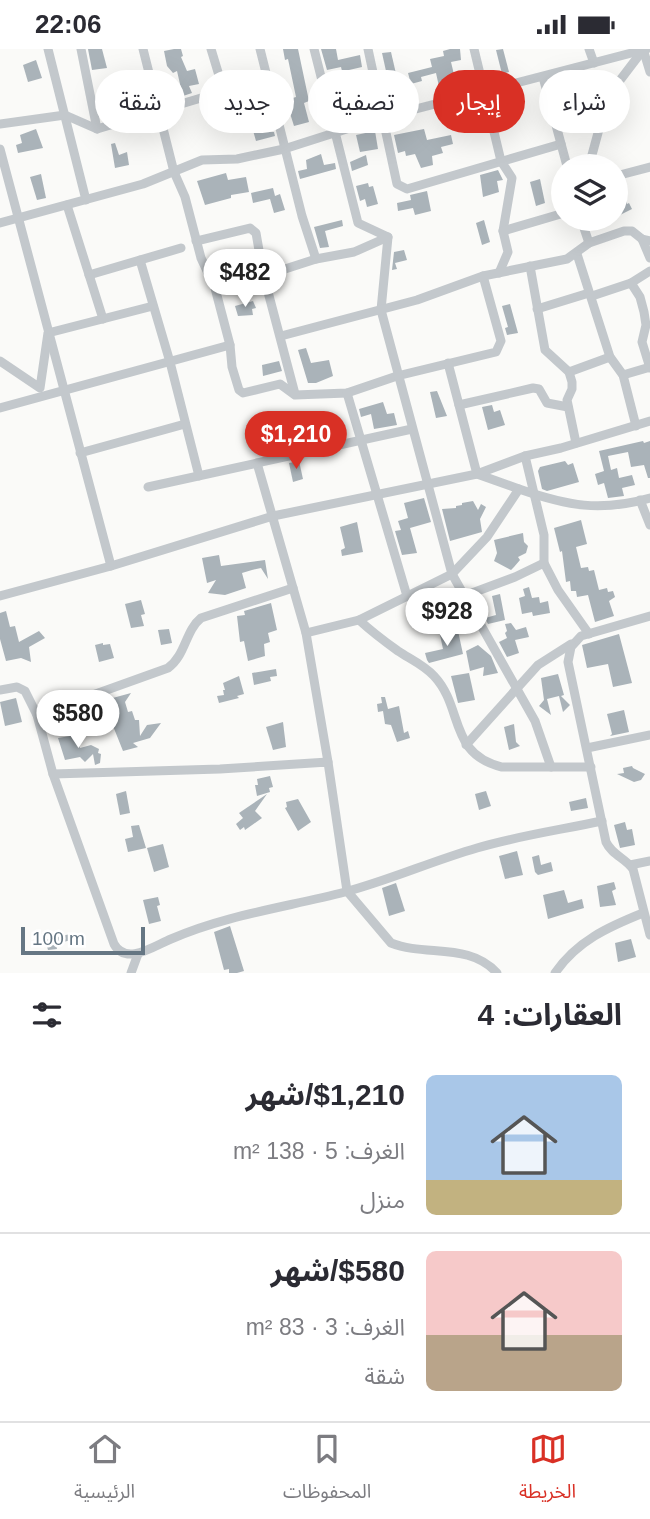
<!DOCTYPE html>
<html lang="ar">
<meta charset="utf-8">
<style>
:root{--surface:#fff;--page:#f2f2f3;--text:#2b2b33;--muted:#7c7c81;--line:#e1e1e2;--accent:#d93025}
body{margin:0;font-family:Arial,"Noto Sans Arabic",sans-serif;background:var(--page);color:var(--text);direction:rtl;height:100vh;display:flex;flex-direction:column;font-size:26px;white-space:nowrap}
*{box-sizing:border-box;margin:0}
p{font-size:23px;color:var(--muted)}
.icon{flex:none;width:38px;height:38px;fill:none;stroke:currentColor;stroke-width:2;stroke-linecap:round;stroke-linejoin:round}
.map{position:relative;height:924px;overflow:hidden;direction:ltr}
.panel{display:flex;flex-direction:column;background:var(--surface);flex:1}
.panel>*{flex:none}
.top-card{position:absolute;left:21px;top:21px;width:609px;height:63px;direction:rtl;display:flex;gap:14px}
.fabs{position:absolute;left:551px;top:105px;display:grid;gap:14px}
.fabs a{display:grid;place-items:center;width:77px;height:77px;border-radius:50%;background:var(--surface);box-shadow:0 7px 28px #0002;font-size:35px}
.scale{position:absolute;left:21px;bottom:18px;width:124px;box-sizing:border-box;padding-left:7px;border:4px solid #657683;border-top:0;font-size:19px;line-height:24px;white-space:nowrap;color:#657683;-webkit-text-stroke:5px #fff;paint-order:stroke}
.price{position:absolute;translate:-50% -60px;padding:0 16px;border-radius:24px;background:#fff;color:#222;font-size:23px;line-height:46px;filter:drop-shadow(0 2px 4px #0008)}
.price::after{content:'';position:absolute;left:50%;top:42px;width:21px;height:16px;margin-left:-10px;background:inherit;clip-path:polygon(0 0,100% 0,50% 100%)}
.price.selected{background:var(--accent);color:#fff}
ul{padding:0;list-style:none}
li{display:flex;align-items:center;gap:21px;height:175px;padding:0 28px}
li+li{border-top:2px solid var(--line)}
li span{display:grid;place-items:center;flex:none;width:196px;height:140px;border-radius:10px;color:#555}
li>.icon{margin-inline-start:auto}
span .icon{width:84px;height:84px;fill:#fffc;stroke-width:1}
li b{font-size:30px}
h2{display:flex;justify-content:space-between;align-items:center;height:84px;padding:0 28px;font-size:30px}
.tag{padding:0 24px;border-radius:32px;background:var(--surface);box-shadow:0 7px 28px #0002;font-size:24px;line-height:63px}
.tag.selected{background:var(--accent);color:#fff}
.status{display:flex;justify-content:space-between;align-items:center;height:49px;padding:0 35px;background:var(--surface);direction:ltr}
.status svg{height:19px;fill:currentColor}
.dock{display:flex;justify-content:space-around;align-items:center;height:98px;border-top:2px solid var(--line);background:var(--surface);font-size:19px;color:var(--muted)}
.dock a{display:grid;justify-items:center;gap:4px}
.dock .selected{color:var(--accent)}
.map>svg:first-child{display:block}
</style>
<div class="status"><b>22:06</b><svg viewBox="0 0 49 12"><path d="M0 12V9h3v3zM5 12V6h3v6zM10 12V3h3v9zM15 12V0h3v12zM26 1h20v11H26zM47 4h2v5h-2z"/></svg></div>
<div class="map">
<svg width="650" height="924" viewBox="0 0 650 924">
<rect width="100%" height="100%" fill="#fafaf8"/>
<g fill="#aab3b9">
<polygon points="88,0 102,0 107,19 92,21"/>
<polygon points="174,0 181,0 183,7 181,8 187,22 195,20 199,35 189,37 192,44 171,51 171,48 182,44 177,22 173,24 167,17 164,2"/>
<polygon points="283,0 298,0 309,52 304,54 309,73 294,77 288,58 291,57 289,50 296,48 288,10 285,11"/>
<polygon points="321,0 336,0 338,11 360,6 362,18 349,21 352,34 366,31 374,64 353,67 350,56 364,53 361,38 347,42 341,18 327,21"/>
<polygon points="450,0 460,0 461,11 451,13 457,38 440,42 436,24 421,28 422,32 411,35 408,24 432,18 430,10 444,7 443,2"/>
<polygon points="503,0 509,23 502,25 496,1"/>
<polygon points="391,3 397,29 388,31 382,4"/>
<polygon points="36,11 42,29 28,33 23,16"/>
<polygon points="404,34 409,53 398,55 396,44 399,43 397,36"/>
<polygon points="228,50 239,72 216,77 210,53"/>
<polygon points="259,76 261,83 274,83 275,87 256,92 252,78"/>
<polygon points="36,80 43,99 18,104 16,96 22,94 20,86"/>
<polygon points="424,80 427,91 451,86 453,95 441,98 443,104 432,107 433,116 421,119 415,105 406,107 405,102 398,104 394,86"/>
<polygon points="375,82 378,100 360,103 356,86"/>
<polygon points="115,94 119,106 127,103 129,116 115,119 111,95"/>
<polygon points="321,105 324,116 335,114 336,120 300,130 298,122 307,120 306,111"/>
<polygon points="366,106 368,116 352,122 350,113"/>
<polygon points="498,121 503,131 497,132 499,143 483,148 480,126"/>
<polygon points="226,124 228,131 246,128 249,143 231,146 231,149 205,156 197,132"/>
<polygon points="41,125 46,149 37,151 30,128"/>
<polygon points="540,130 545,154 536,157 530,133"/>
<polygon points="368,134 369,138 373,137 378,155 367,158 365,150 360,152 356,137"/>
<polygon points="623,138 627,155 629,154 632,160 616,168 616,139"/>
<polygon points="273,139 275,147 280,145 285,161 274,164 270,150 253,154 251,144"/>
<polygon points="427,142 431,162 415,166 413,159 398,162 397,154 411,151 410,146"/>
<polygon points="342,171 343,177 325,182 329,198 320,199 314,178"/>
<polygon points="484,171 490,193 482,196 476,174"/>
<polygon points="404,201 407,211 395,214 397,220 392,221 394,203"/>
<polygon points="253,252 256,259 252,260 253,266 238,267 235,257"/>
<polygon points="510,255 518,284 507,286 505,279 508,278 502,257"/>
<polygon points="306,299 311,314 329,311 333,327 316,334 308,334 298,301"/>
<polygon points="279,312 282,322 263,327 262,316"/>
<polygon points="437,342 447,367 436,369 430,343"/>
<polygon points="383,353 387,365 394,364 397,376 374,380 371,365 361,368 359,360"/>
<polygon points="492,356 494,363 500,361 505,376 488,381 482,358"/>
<polygon points="643,392 644,394 650,392 650,429 648,429 644,416 631,418 628,403 608,407 611,421 617,419 619,429 632,426 635,436 622,439 624,447 608,449 604,434 598,436 595,425 604,422 599,402"/>
<polygon points="299,412 303,430 293,433 289,414"/>
<polygon points="565,412 568,416 573,414 579,433 547,442 542,440 538,422 540,418"/>
<polygon points="424,449 431,473 410,479 417,504 402,506 395,482 401,481 398,472 408,469 404,454"/>
<polygon points="473,452 478,461 481,455 486,458 480,470 482,483 450,492 442,460 456,459 456,457 462,456 462,454"/>
<polygon points="581,471 587,495 576,498 581,519 588,518 589,522 594,521 599,541 607,539 608,543 613,542 615,548 609,552 614,567 595,573 588,546 577,548 576,542 571,542 570,532 566,533 562,502 560,503 554,479"/>
<polygon points="357,473 363,503 342,507 341,501 345,499 340,478"/>
<polygon points="523,484 524,493 528,497 526,504 518,508 520,511 514,518 511,521 494,512 497,504 494,491"/>
<polygon points="219,506 221,517 265,511 268,530 261,519 252,521 242,524 246,539 225,546 208,544 216,531 207,534 202,509"/>
<polygon points="529,538 532,549 539,548 540,554 548,552 550,564 533,567 532,563 522,565 519,549 525,547 523,540"/>
<polygon points="500,545 505,571 488,575 485,569 496,566 492,547"/>
<polygon points="141,551 145,565 141,566 144,577 131,579 125,555"/>
<polygon points="271,554 277,581 268,584 270,593 264,595 265,607 248,612 244,592 240,593 237,567 245,566 244,562"/>
<polygon points="6,562 10,578 15,577 19,593 39,582 45,589 29,598 31,613 21,609 6,612 0,590 0,564"/>
<polygon points="511,574 516,581 526,578 529,588 515,591 519,604 507,608 499,593 507,589 505,584 507,582 505,575"/>
<polygon points="169,580 172,594 161,596 158,581"/>
<polygon points="458,582 463,605 429,614 427,611 425,604 443,600 440,586"/>
<polygon points="619,585 632,634 613,638 608,615 587,619 582,596"/>
<polygon points="103,594 103,596 110,595 114,609 99,613 95,596"/>
<polygon points="478,596 491,607 498,624 483,627 484,618 470,622 466,602"/>
<polygon points="276,620 277,627 270,628 271,632 254,636 252,624"/>
<polygon points="469,624 475,651 458,654 451,627"/>
<polygon points="558,625 564,646 561,647 570,656 563,663 559,647 547,650 551,666 539,657 544,651 541,629"/>
<polygon points="239,627 244,645 237,647 239,649 219,654 217,647 224,646 223,641 225,641 223,634"/>
<polygon points="131,644 125,653 128,663 132,662 135,671 139,671 140,687 147,676 161,674 150,689 133,694 138,698 123,702 113,677 109,650"/>
<polygon points="381,648 385,648 388,660 399,657 404,684 408,682 410,689 397,693 391,676 385,675 383,662 378,663 377,655 382,654"/>
<polygon points="16,649 22,673 5,677 0,653"/>
<polygon points="624,661 629,683 610,687 612,685 607,665"/>
<polygon points="283,673 286,698 273,701 266,678"/>
<polygon points="514,675 516,693 520,697 509,701 504,678"/>
<polygon points="76,686 80,699 91,696 99,700 98,704 101,705 100,714 95,716 93,705 85,713 80,708 65,711 58,689"/>
<polygon points="632,717 633,719 645,725 641,731 634,733 617,725 624,724 623,719"/>
<polygon points="270,727 273,738 269,739 270,743 257,747 255,736 258,736 257,730"/>
<polygon points="126,742 130,764 120,766 116,745"/>
<polygon points="486,742 491,757 479,761 475,745"/>
<polygon points="267,745 255,762 262,769 245,781 244,778 240,781 236,775 243,769 239,764"/>
<polygon points="586,749 588,759 571,762 569,753"/>
<polygon points="298,750 311,773 298,782 285,759 287,758 286,753"/>
<polygon points="625,773 627,781 632,780 635,796 620,799 614,776"/>
<polygon points="139,776 146,799 128,803 125,790 133,788 131,777"/>
<polygon points="163,795 169,818 154,823 147,799"/>
<polygon points="517,802 523,826 505,830 499,807"/>
<polygon points="539,806 541,816 551,813 553,822 538,826 535,823 532,808"/>
<polygon points="614,833 616,840 612,842 616,856 600,858 597,837"/>
<polygon points="396,834 405,862 389,867 382,839"/>
<polygon points="564,841 568,854 582,850 584,859 548,870 543,846"/>
<polygon points="158,848 160,856 157,857 161,872 149,875 143,851"/>
<polygon points="230,877 244,922 237,924 229,924 229,920 224,921 214,883"/>
<polygon points="70,885 71,891 56,895 57,900 48,901 45,891"/>
<polygon points="631,890 636,908 618,913 615,894"/>
</g>
<g fill="none" stroke-linecap="round" stroke-linejoin="round">
<g stroke="#c3c8cc" stroke-width="9">
<polyline points="48,0 86,151"/>
<polyline points="81,0 97,80"/>
<polyline points="143,0 174,123 185,148 201,209 215,239 230,296 232,318 239,341 243,344 280,335 295,346 347,344 397,327 496,303 501,292 483,227"/>
<polyline points="211,0 224,43"/>
<polyline points="260,0 302,167 316,210"/>
<polyline points="314,0 358,174 388,188 381,261 452,525 535,672 551,718"/>
<polyline points="368,0 397,135 407,140 561,95"/>
<polyline points="474,0 501,112 512,129 503,182 508,203 499,224"/>
<polyline points="589,0 594,14"/>
<polyline points="643,0 650,23"/>
<polyline points="543,28 567,117"/>
<polyline points="0,75 65,66 97,80 268,29"/>
<polyline points="0,100 111,517"/>
<polyline points="589,117 608,47 643,1"/>
<polyline points="616,127 650,118"/>
<polyline points="67,156 103,270"/>
<polyline points="581,170 589,194"/>
<polyline points="0,174 143,135 202,111 237,110 284,100 381,69 647,0"/>
<polyline points="503,182 564,164"/>
<polyline points="642,190 650,209"/>
<polyline points="196,192 250,179 256,184 263,224 295,345"/>
<polyline points="577,205 610,308 623,326 636,377"/>
<polyline points="140,211 170,313 199,427"/>
<polyline points="530,217 545,301 569,323 572,333 572,340 567,351 576,394"/>
<polyline points="263,224 285,220 316,210 354,203 388,188"/>
<polyline points="89,226 181,199"/>
<polyline points="631,234 640,248 644,263 646,276 642,293 650,319"/>
<polyline points="592,247 631,234 650,222"/>
<polyline points="537,260 589,244"/>
<polyline points="281,287 417,251 483,227 567,210 589,194 624,182 632,182 642,190 650,192"/>
<polyline points="0,312 40,339 48,284 153,257"/>
<polyline points="448,314 477,425 519,440"/>
<polyline points="569,323 610,308"/>
<polyline points="623,326 650,318"/>
<polyline points="347,344 407,547"/>
<polyline points="459,356 533,339 539,340 547,354 568,358"/>
<polyline points="0,359 230,296"/>
<polyline points="80,404 185,375"/>
<polyline points="525,407 544,486 544,514 558,541 589,585"/>
<polyline points="257,414 306,584 328,713"/>
<polyline points="148,438 412,380"/>
<polyline points="640,451 650,476"/>
<polyline points="0,547 111,517 273,467 477,425 525,407 561,399 650,372"/>
<polyline points="464,547 515,528 544,514"/>
<path d="M650,567L581,587L571,598L568,613L606,793C612,806 625,809 633,820L650,886"/>
<path d="M359,571C371,582 384,592 398,602C410,610 424,616 434,627C464,659 448,705 502,718H591"/>
<path d="M306,584L359,571L452,525L487,488L519,440C568,457 600,463 650,449"/>
<path d="M0,641L17,638L25,642L37,666L53,725L114,895C126,917 154,897 171,890C226,866 287,858 345,843C390,831 432,812 477,799C517,787 560,781 602,772"/>
<path d="M37,666L168,619C186,606 185,582 201,569L293,539"/>
<polyline points="466,696 538,616 571,595"/>
<polyline points="587,699 650,686"/>
<path d="M53,725L220,720L328,713L347,842L391,894C426,908 469,893 497,924"/>
<polyline points="630,816 650,812"/>
<polyline points="131,924 138,905"/>
<path d="M555,924C577,892 608,878 643,864"/>
</g>
</g>
</svg>
<div class="fabs">
<a><svg class="icon" aria-label="layers" viewBox="0 0 24 24"><path d="M12 4l9 5-9 5-9-5zM3 14l9 5 9-5"/></svg></a>
</div>
<div class="scale">100 m</div>
<b class="price" style="left:245px;top:260px">$482</b>
<b class="price selected" style="left:296px;top:422px">$1,210</b>
<b class="price" style="left:447px;top:599px">$928</b>
<b class="price" style="left:78px;top:701px">$580</b>
<div class="top-card">
<a class="tag">شراء</a>
<a class="tag selected">إيجار</a>
<a class="tag">تصفية</a>
<a class="tag">جديد</a>
<a class="tag">شقة</a>
</div>
</div>
<section class="panel">
<h2>العقارات: 4<svg class="icon" aria-label="filters" viewBox="0 0 24 24"><path d="M4 7h16M4 17h16"/><circle cx="9" cy="7" r="2"/><circle cx="15" cy="17" r="2"/></svg></h2>
<ul>
<li><span style="background:linear-gradient(#a9c7e8 75%,#c2b280 0)"><svg class="icon" aria-label="home" viewBox="0 0 24 24"><path d="M3 11l9-7 9 7M6 9v11h12V9"/></svg></span><div><b>$1,210/شهر</b><p>الغرف: 5 · 138 m²</p><p>منزل</p></div></li>
<li><span style="background:linear-gradient(#f6c9c9 60%,#b9a48a 0)"><svg class="icon" aria-label="home" viewBox="0 0 24 24"><path d="M3 11l9-7 9 7M6 9v11h12V9"/></svg></span><div><b>$580/شهر</b><p>الغرف: 3 · 83 m²</p><p>شقة</p></div></li>
</ul>
</section>
<nav class="dock">
<a class="selected"><svg class="icon" aria-label="map" viewBox="0 0 24 24"><path d="M3 6l6-2 6 2 6-2v14l-6 2-6-2-6 2zM9 4v14M15 6v14"/></svg>الخريطة</a>
<a><svg class="icon" aria-label="saved" viewBox="0 0 24 24"><path d="M7 4h10v16l-5-4-5 4z"/></svg>المحفوظات</a>
<a><svg class="icon" aria-label="home" viewBox="0 0 24 24"><path d="M3 11l9-7 9 7M6 9v11h12V9"/></svg>الرئيسية</a>
</nav>
